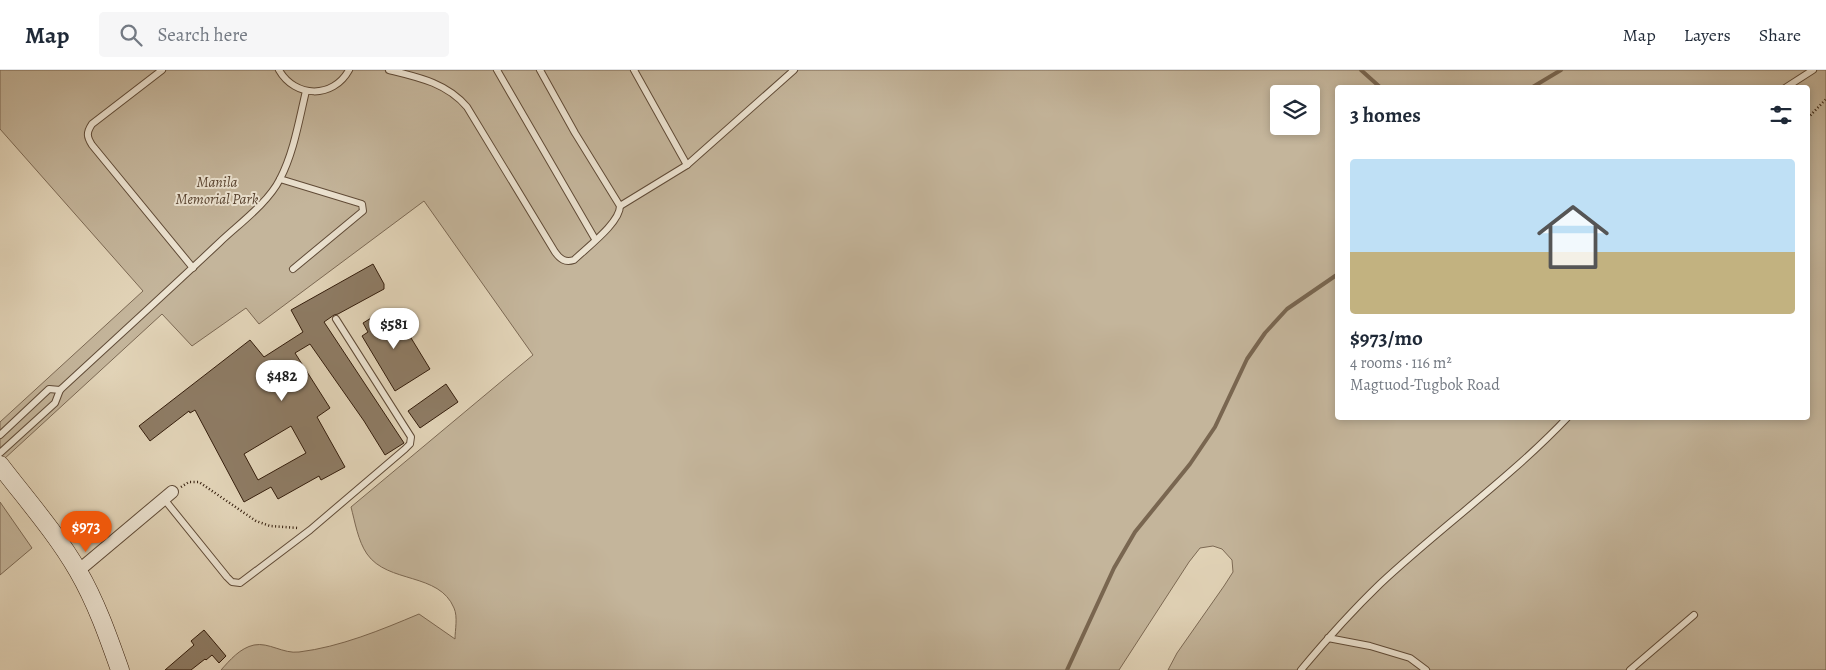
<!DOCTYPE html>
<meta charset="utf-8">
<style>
:root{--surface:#fff;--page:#f6f6f7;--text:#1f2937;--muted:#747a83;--line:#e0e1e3;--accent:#ea580c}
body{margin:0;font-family:Alegreya,serif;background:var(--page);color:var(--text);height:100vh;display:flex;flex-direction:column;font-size:19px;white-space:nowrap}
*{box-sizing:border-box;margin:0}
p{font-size:16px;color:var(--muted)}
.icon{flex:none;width:28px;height:28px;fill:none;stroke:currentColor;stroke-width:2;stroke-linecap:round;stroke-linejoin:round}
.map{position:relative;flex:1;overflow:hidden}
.side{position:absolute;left:1335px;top:15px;width:475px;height:335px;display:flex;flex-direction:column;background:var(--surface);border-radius:5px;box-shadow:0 2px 8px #0003}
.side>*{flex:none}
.controls{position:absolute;left:1270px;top:15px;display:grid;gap:10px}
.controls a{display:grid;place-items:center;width:50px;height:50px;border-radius:5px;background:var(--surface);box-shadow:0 2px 8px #0003;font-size:25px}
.price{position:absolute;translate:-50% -42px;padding:0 11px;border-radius:18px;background:#fff;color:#222;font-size:16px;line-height:32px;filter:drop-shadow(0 1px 2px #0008)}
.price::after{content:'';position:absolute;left:50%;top:30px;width:15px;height:11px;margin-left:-8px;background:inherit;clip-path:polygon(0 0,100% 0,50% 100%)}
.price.selected{background:var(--accent);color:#fff}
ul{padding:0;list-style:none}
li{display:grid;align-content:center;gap:10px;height:265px;padding:0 15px}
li+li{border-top:1px solid var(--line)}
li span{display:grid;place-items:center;height:155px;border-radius:5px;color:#555}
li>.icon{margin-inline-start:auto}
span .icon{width:90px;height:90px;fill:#fffc;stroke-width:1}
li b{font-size:21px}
h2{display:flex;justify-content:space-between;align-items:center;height:60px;padding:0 15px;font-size:21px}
header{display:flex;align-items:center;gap:30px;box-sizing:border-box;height:70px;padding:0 25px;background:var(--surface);border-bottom:1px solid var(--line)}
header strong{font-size:24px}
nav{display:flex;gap:28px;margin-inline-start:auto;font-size:18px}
.search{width:350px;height:45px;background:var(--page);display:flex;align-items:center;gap:12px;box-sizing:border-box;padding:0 18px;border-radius:5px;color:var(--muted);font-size:19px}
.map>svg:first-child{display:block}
</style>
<header>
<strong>Map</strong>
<div class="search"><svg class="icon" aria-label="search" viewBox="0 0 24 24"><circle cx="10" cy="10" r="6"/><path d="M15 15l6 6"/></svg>Search here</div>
<nav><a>Map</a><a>Layers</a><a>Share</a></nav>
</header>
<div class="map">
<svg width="1826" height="600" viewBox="0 0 1826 600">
<rect width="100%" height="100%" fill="#e2d4b8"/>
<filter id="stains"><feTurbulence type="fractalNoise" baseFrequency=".004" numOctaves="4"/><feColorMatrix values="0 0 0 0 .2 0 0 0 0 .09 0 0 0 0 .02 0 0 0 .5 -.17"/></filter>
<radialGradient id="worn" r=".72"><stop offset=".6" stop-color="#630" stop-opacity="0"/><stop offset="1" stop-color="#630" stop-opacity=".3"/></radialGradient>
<g fill="#c4b59b" stroke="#7c6954" fill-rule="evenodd">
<path d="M0,0H1826V600H1168L1177,583L1224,516L1233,502L1232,490L1222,479L1213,476L1200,478L1189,492L1119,600H221C230,590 240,578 254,575C269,572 283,584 299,582C340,577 381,560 419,544L455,569C455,560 458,547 454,538C439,502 388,514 367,484C358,471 355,452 351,437L533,285L424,131L259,254L246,238L192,276L162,244L3,390L0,386V352L143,221L0,59ZM1338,18H1808V348H1338ZM1279,24H1311V56H1279Z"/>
<polygon points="0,432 32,478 0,505"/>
</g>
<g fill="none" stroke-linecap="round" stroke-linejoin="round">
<g stroke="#796650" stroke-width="4">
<polyline points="1361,0 1381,18"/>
<polyline points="1531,18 1561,0"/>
<polyline points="1067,600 1114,498 1135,462 1190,394 1215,357 1247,289 1265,263 1287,239 1338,204"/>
</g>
</g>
<g fill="#8e7c65" stroke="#341d0c" fill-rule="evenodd">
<path d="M373,194L384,214V219L338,244L334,245L324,252L404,373L385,385L364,351L310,274L295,283L330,338L317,347L345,397L321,410L319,406L278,429L271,417L244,432L195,340L190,343L189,341L150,371L139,356L250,270L264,287L303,262L291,240ZM291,356L306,383L258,410L244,384Z"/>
<polygon points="386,239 392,248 397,245 430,299 395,321 362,266 368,262 363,253"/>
<polygon points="446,314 458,332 420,358 408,341"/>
<polygon points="204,560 226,586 219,593 212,585 206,590 205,589 191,600 165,600 194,575 191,571"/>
</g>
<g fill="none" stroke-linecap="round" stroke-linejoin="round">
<g stroke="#604b37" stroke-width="8">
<g id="lane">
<path d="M162,0L92,54C86,63 87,67 92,75L193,198"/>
<path d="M279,0C295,28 333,29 349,0"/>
<path d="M389,0C418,7 447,13 467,37L555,182C560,189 565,193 574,190C586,178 620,153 620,136L575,63L540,0"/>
<polyline points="497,0 595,169"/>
<polyline points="634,0 687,95"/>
<polyline points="1785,18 1813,0"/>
<polyline points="280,109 362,134 363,141 293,199"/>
<polyline points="620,136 687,95 794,0"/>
<polyline points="0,365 49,319 60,320"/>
<path d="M0,383L55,333L60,320C113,271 167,222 220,172C239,154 268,133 280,109C294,82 299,50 306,21"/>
<polyline points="164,429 227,507 232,512 240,513 310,460 405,379 410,374 411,367 336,249"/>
<polyline points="1328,568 1370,576 1410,588 1426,600"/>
<path d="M1301,600C1326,570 1352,541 1380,514C1441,457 1510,408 1567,348"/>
<polyline points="1630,600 1694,545"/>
</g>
</g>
<g stroke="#604b37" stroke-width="14">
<polyline id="street" points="78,501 172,422"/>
</g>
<g stroke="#341d0c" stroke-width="19">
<path id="secondary" d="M0,395C26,429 56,463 78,501C96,532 108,566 120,600"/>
</g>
<g stroke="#341d0c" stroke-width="2.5" stroke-dasharray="1 2.5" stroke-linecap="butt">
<polyline points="1808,48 1826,29"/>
<polyline points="181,417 189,412 199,412 256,451 270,456 298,458"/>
</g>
<use href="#lane" stroke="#ece3d1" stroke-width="6"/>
<use href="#street" stroke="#ece3d1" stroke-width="12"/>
<use href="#secondary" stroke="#ece3d1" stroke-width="18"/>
</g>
<g text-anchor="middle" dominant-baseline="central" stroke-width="4" stroke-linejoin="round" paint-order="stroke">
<g font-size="15" font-style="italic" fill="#584330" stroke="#ece3d1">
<text x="217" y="112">Manila<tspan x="217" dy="17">Memorial Park</tspan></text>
</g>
</g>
<rect width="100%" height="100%" filter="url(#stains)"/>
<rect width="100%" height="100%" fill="url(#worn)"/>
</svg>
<div class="controls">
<a><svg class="icon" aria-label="layers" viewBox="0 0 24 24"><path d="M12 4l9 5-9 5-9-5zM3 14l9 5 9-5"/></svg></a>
</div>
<b class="price" style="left:394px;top:280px">$581</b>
<b class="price" style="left:282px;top:332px">$482</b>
<b class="price selected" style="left:86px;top:483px">$973</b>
<section class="side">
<h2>3 homes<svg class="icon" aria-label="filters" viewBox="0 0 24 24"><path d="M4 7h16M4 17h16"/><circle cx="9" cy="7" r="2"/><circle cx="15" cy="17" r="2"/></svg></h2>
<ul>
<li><span style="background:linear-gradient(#bfe0f5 60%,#c2b280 0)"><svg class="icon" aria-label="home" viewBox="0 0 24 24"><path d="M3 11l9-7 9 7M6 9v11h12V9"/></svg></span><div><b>$973/mo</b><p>4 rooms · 116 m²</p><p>Magtuod-Tugbok Road</p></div></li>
</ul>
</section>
</div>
